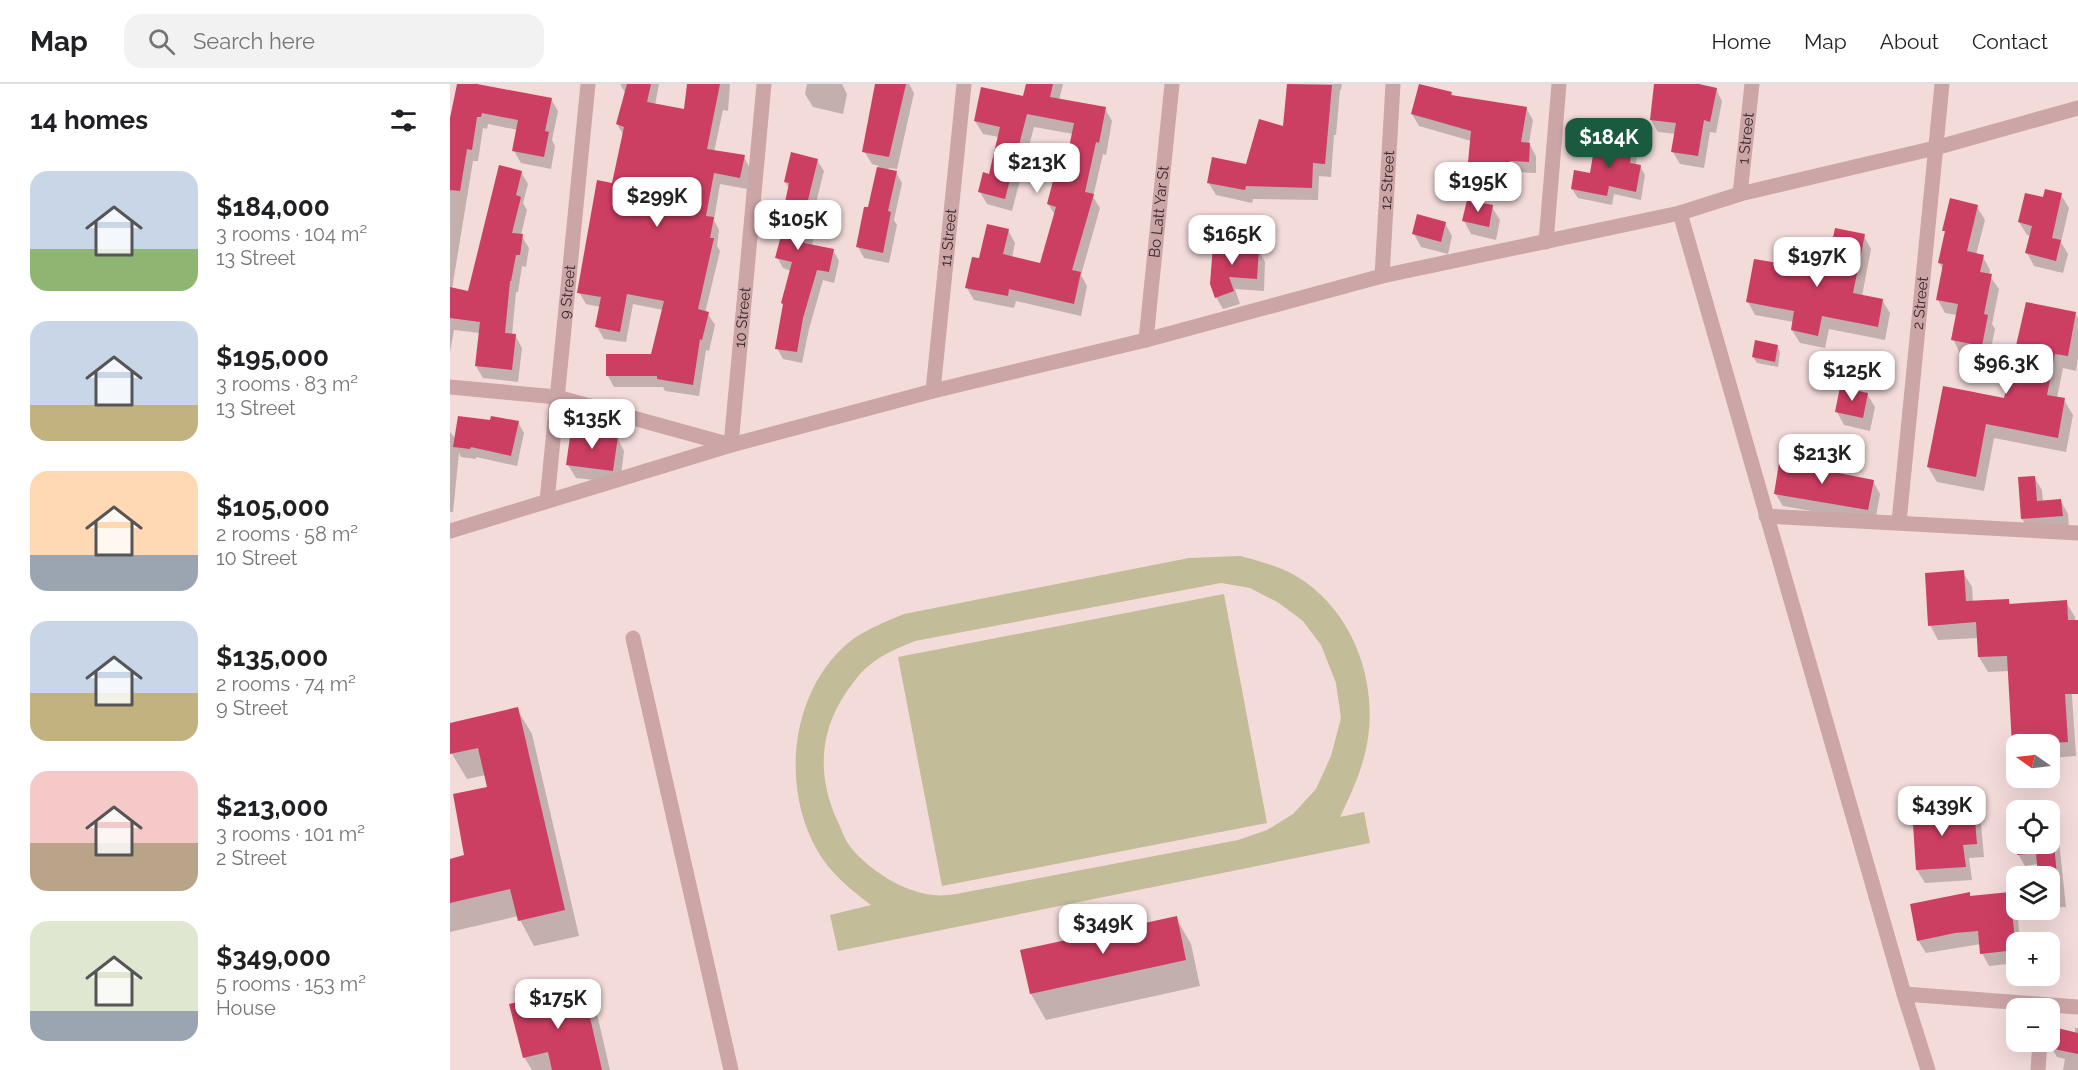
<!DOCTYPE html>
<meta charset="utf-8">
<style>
:root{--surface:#fff;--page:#f2f2f2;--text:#202124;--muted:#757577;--line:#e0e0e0;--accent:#1a5b3f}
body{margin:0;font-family:Raleway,sans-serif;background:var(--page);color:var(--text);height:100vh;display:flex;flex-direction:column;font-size:22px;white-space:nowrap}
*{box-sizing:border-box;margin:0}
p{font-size:20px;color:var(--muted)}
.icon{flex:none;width:33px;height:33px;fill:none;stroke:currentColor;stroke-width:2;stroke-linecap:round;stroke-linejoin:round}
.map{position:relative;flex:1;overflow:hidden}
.sheet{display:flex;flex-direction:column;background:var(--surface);width:450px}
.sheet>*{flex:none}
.needle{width:39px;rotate:284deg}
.tools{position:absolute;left:1556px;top:650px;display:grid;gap:12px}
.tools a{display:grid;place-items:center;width:54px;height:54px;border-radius:12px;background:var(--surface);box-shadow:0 6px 24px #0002;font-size:30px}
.price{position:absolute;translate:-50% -51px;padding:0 14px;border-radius:12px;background:#fff;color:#222;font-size:20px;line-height:39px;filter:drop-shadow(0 2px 3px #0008)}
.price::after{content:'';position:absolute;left:50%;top:36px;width:18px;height:14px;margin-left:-9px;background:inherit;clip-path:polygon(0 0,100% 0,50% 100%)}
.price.on{background:var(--accent);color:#fff}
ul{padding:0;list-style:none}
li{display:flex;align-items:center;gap:18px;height:150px;padding:0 30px}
li span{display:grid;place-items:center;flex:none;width:168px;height:120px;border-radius:18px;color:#555}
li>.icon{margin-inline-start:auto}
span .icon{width:72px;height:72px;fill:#fffc;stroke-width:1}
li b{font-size:26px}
h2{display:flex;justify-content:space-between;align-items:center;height:72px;padding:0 30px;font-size:26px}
header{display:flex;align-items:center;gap:36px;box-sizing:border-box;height:84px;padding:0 30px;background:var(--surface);border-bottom:2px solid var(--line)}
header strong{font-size:28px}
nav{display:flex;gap:33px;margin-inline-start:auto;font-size:21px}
.search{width:420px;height:54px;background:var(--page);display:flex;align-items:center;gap:15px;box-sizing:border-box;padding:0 21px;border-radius:18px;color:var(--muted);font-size:22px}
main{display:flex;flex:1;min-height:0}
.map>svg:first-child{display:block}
</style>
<header>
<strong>Map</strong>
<div class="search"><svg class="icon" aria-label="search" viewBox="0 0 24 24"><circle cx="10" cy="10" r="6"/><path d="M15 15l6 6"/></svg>Search here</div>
<nav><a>Home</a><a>Map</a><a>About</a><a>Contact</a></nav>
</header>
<main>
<section class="sheet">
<h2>14 homes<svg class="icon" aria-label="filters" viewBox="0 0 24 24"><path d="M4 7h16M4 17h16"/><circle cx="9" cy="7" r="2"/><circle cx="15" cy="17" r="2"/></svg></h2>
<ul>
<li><span style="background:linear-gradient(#c9d6e8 65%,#8fb573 0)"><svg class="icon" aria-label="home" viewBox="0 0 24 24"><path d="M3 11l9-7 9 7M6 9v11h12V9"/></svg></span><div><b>$184,000</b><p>3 rooms · 104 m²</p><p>13 Street</p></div></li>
<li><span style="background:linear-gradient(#c9d6e8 70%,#c2b280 0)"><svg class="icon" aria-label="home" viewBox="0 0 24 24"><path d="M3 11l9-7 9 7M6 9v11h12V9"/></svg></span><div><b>$195,000</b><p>3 rooms · 83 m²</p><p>13 Street</p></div></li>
<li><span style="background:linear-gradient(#ffd9b3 70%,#9aa5b1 0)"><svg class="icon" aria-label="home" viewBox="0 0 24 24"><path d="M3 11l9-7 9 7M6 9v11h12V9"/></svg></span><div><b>$105,000</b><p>2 rooms · 58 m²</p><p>10 Street</p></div></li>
<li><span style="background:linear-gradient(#c9d6e8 60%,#c2b280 0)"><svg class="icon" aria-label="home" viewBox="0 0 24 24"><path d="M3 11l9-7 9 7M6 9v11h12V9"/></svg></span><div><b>$135,000</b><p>2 rooms · 74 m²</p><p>9 Street</p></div></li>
<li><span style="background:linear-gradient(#f6c9c9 60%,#b9a48a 0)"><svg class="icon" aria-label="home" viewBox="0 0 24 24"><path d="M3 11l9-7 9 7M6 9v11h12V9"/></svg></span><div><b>$213,000</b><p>3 rooms · 101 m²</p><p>2 Street</p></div></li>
<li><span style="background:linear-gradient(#dfe7d0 75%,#9aa5b1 0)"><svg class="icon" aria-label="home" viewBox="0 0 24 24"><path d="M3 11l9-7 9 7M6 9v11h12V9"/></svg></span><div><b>$349,000</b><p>5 rooms · 153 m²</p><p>House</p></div></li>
</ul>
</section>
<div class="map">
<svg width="1628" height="986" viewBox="0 0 1628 986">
<rect width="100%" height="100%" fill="#f3dbda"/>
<g fill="#c3bc99" fill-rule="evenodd">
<path d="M790,472C809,477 829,482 846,492C904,526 930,601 916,665C911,689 900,712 890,733L914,728L920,759L388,867L380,831L421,821C400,805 380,789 367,766C331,703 340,608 398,559C414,546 435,538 454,530L739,474ZM771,499L800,504L829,519L853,537L871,561L886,599L891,634L881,672L866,705L843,730L817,746L788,756L506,810C499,811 491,812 483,811C453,808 417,785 399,761C394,754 391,744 387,736C367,691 369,648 397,607C402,601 406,594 411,589C426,573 445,565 465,557Z"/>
<polygon points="774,510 817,739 492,802 448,573"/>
</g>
<g fill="#0003">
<polygon points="9,0 21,0 101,15 108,27 102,56 105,62 101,85 71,79 64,67 68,46 38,40 37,45 33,44 28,77 23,77 2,205 19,209 71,88 78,100 73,119 77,126 71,151 79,164 76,183 72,182 68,208 66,208 62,251 65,251 72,264 68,298 33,294 26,282 30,249 4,246 0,268 0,39"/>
<polygon points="170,0 209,0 205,21 236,27 238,0 280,0 278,27 273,26 264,68 294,73 300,84 297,105 270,100 264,136 269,146 267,162 270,167 255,229 258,230 265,241 259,267 256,266 249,312 215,307 213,303 164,303 158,292 202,271 213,226 183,220 176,258 154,255 147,243 151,223 136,220 129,208 163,100 174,52 167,40 176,10"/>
<polygon points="357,0 392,0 397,10 393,30 363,23 355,10"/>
<polygon points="427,0 459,0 464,9 447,85 439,84 438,86 446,88 452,99 444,136 447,141 439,179 414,174 408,163 429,82 422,80 414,67"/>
<polygon points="578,0 613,0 609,16 655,25 662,37 656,71 653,70 643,113 650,124 631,191 637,202 631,232 566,217 564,224 524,216 517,204 530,176 558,146 565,159 562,174 591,180 605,131 598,120 605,96 602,92 617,79 623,50 584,43 562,127 537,120 530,108 540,92 549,53 533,50 525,37 574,14"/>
<polygon points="837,0 892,0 891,6 890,6 886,51 884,51 881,93 869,92 868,116 803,115 802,119 766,111 758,98 797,82 835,44"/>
<polygon points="1205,0 1242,0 1266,5 1272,17 1266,49 1260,48 1254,84 1230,80 1223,68 1226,50 1208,48 1201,36"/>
<polygon points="1001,9 1003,13 1076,24 1083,36 1079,59 1086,72 1086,89 1066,88 1065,93 1026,90 1019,78 1021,57 969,42 962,30"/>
<polygon points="1182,60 1187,69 1186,81 1190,82 1195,91 1191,116 1164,110 1162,121 1128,114 1122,105"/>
<polygon points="367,76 374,87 365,123 368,129 362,162 383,166 389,177 384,199 373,196 359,245 352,279 333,275 327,264 334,223 332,219 341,187 333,184 327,173 333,151 330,147 339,104 335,98"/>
<polygon points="1611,111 1619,124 1611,158 1618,170 1613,189 1584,182 1577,169 1581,152 1577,151 1569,138 1594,115"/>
<polygon points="1042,123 1050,136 1046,156 1021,150 1014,137"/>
<polygon points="1527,123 1535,136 1526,171 1533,173 1540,186 1539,191 1549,205 1542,240 1545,245 1539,274 1510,269 1503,255 1507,231 1495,229 1488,216 1493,186 1489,178 1496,150 1494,146"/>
<polygon points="995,139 1002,152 998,170 971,163 964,150"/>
<polygon points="1414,152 1421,165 1412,212 1432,216 1440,229 1435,256 1379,245 1375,264 1350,259 1342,246 1344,238 1305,231 1298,218 1378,189"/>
<polygon points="771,163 808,165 815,178 814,207 785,205 790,220 773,225 766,213"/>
<polygon points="1625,229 1628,234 1628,274 1626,287 1613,284 1607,314 1614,316 1623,331 1616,368 1544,354 1534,407 1487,398 1478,383 1555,316"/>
<polygon points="1327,262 1330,268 1328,283 1307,279 1303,273"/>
<polygon points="1417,310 1425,323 1420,347 1394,341 1387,328"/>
<polygon points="41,338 68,338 74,349 67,382 26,373 26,375 11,373 9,369 3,428 0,428 0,348 6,355"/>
<polygon points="167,353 174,367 170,399 126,394 118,381"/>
<polygon points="1363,380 1366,386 1423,397 1430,410 1425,438 1333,422 1325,409"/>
<polygon points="1584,393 1592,406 1593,418 1611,417 1618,430 1619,445 1580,448 1572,435"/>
<polygon points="1513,488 1522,503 1523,519 1558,516 1561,521 1616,518 1625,533 1625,538 1628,537 1628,596 1621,597 1626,672 1599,674 1599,660 1566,660 1566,664 1564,660 1559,587 1538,588 1529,573 1528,554 1488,556 1480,541"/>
<polygon points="67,625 82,650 129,852 84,862 68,832 0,848 0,776 16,772 39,705 36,691 17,695 2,670 0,641"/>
<polygon points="1600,717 1606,729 1616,823 1599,824 1599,792 1589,792 1588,780 1575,782 1568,770 1567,759 1599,759 1599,726 1566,726 1566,743 1564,720"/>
<polygon points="1497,724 1500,729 1523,727 1531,740 1534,773 1519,774 1522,796 1475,799 1467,786"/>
<polygon points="1559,809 1567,825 1570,858 1566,858 1566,879 1539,882 1532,869 1531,860 1476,869 1468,856 1521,813"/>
<polygon points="726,834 741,860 750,902 596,936 581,910 572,868"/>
<polygon points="132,904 147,930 160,986 82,986 74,973"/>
<polygon points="1625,944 1628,944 1628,986 1613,986 1615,975 1607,973 1601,963 1625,949"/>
</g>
<g fill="#cd3e63" fill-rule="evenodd">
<polygon points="7,0 27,0 102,14 95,47 99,48 94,73 62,67 68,36 32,29 31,33 27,33 22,66 17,65 10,107 0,106 0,34"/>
<polygon points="177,0 201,0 197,18 234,25 237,0 270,0 257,65 295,71 290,94 264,89 256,132 264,133 260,154 264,154 248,225 259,228 252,256 250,255 243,301 207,295 207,292 156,292 156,270 201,270 214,217 177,210 170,248 145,243 151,213 127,209 147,96 162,99 174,43 166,40"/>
<polygon points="425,0 456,0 439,73 412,68"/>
<polygon points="576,0 603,0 600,13 656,23 649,59 646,58 635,108 644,110 622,186 631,188 624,220 559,205 558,212 515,204 522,173 529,174 537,140 559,145 553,170 590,179 606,123 597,120 604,93 601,92 604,75 616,78 624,39 577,30 555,115 528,108 533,88 539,90 550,43 524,37 531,3 573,12"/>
<polygon points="837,0 882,1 875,80 863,79 862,104 796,102 795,106 757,99 762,73 796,80 809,35 833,42"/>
<polygon points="969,0 1002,8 1001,11 1077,23 1071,58 1080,59 1079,78 1060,77 1059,82 1018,78 1021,47 961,30"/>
<polygon points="1204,0 1249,0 1267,4 1260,38 1254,36 1248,72 1221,68 1226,39 1200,36"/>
<polygon points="1146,53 1183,59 1180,79 1191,81 1186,108 1159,102 1157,112 1121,105 1124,86 1140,89"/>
<polygon points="341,68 368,75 358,116 363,117 354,159 384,165 379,188 367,186 353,234 347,268 325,265 333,220 331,219 342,178 325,174 332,148 329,147 339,99 334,98"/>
<polygon points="49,81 72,87 66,111 71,113 62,149 73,150 70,171 66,171 61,197 60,197 55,249 66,250 62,286 25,282 30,238 0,234 0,203 18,207"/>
<polygon points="427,83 447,87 438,127 441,128 433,169 406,163 414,123 418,123"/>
<polygon points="1595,105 1612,109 1602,154 1611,156 1606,177 1575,169 1582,142 1568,138 1575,109 1593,113"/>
<polygon points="1500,114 1528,121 1517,167 1534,171 1530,188 1542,190 1534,230 1538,231 1532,262 1501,256 1508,220 1486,216 1493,180 1488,179 1495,147 1492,147"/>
<polygon points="1017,116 1043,121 1039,143 1012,137"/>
<polygon points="967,130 996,138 991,158 962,150"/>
<polygon points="1385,144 1415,150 1403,209 1433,215 1428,243 1372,232 1368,252 1341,246 1344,227 1296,218 1304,175 1376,187"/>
<polygon points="764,148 770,162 809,164 807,195 779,193 784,207 765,214 760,200"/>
<polygon points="1576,218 1626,228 1618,272 1605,270 1597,311 1615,314 1608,354 1536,340 1526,393 1477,383 1493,302 1554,314"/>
<polygon points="1305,256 1328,261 1325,278 1302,273"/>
<polygon points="1390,303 1418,309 1413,334 1385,328"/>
<polygon points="8,332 40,336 41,332 69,337 61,372 21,363 20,365 3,363"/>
<polygon points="121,346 168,352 163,387 116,381"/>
<polygon points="1330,373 1364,379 1363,384 1424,396 1418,426 1324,410"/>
<polygon points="1585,392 1587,417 1611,415 1613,432 1571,435 1568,393"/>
<polygon points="1514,486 1516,517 1559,515 1559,520 1617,516 1618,536 1628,536 1628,610 1615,610 1618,658 1562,661 1557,572 1528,573 1526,538 1478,542 1475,489"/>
<polygon points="68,623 115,826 68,837 60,805 0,819 0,775 14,771 3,710 37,703 28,664 0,670 0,639"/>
<path d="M1600,716L1607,792H1588L1586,769L1567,771L1563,719ZM1566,726H1599V759H1566Z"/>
<polygon points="1498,723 1498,727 1524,725 1527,760 1513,761 1516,783 1466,786 1462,725"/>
<polygon points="1520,808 1520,812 1560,808 1566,866 1530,870 1528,847 1505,849 1467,857 1460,820"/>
<polygon points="727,832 736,876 580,910 570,866"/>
<polygon points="133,903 152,986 102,986 98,968 73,974 59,920"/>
<polygon points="1603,943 1628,949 1628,970 1599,964"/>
</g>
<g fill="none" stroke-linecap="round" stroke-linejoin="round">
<g stroke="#cca5a7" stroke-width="15">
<path id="s1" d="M1290,110L1302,0"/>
<polyline points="1230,129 1454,910 1478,986"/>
<polyline points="1096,158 1109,0"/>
<path id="s2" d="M932,192L943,0"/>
<path id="s3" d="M696,256L722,0"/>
<polyline points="0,303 107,313 281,361 483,307 696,256 932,192 1230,129 1290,110 1485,64 1628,24"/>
<path id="s4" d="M483,307L514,0"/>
<path id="s5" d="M97,417L138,0"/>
<polyline points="1316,432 1628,449"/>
<path id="s6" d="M1449,438L1492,0"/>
<path id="s7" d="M0,447L281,361L314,0"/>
<polyline points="183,554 281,986"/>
<polyline points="1454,910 1628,923"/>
<polyline points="1588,986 1590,957"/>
</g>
</g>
<g text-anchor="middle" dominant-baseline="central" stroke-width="4.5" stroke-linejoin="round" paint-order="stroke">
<g font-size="15" fill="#37272a" stroke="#fae8e7">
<text stroke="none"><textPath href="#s1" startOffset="56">1 Street</textPath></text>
<text stroke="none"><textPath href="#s2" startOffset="96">12 Street</textPath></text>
<text stroke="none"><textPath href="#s3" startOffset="129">Bo Latt Yar St</textPath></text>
<text stroke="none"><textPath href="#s4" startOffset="154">11 Street</textPath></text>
<text stroke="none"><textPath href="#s5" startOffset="210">9 Street</textPath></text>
<text stroke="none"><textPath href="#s6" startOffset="220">2 Street</textPath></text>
<text stroke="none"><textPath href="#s7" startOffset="422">10 Street</textPath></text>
</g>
</g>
</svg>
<div class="tools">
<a><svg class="needle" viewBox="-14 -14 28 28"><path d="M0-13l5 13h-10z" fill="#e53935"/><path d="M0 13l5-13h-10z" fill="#757577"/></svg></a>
<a><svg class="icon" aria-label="locate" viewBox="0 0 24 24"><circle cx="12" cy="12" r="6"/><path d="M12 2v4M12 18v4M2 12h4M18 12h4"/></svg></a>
<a><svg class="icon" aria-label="layers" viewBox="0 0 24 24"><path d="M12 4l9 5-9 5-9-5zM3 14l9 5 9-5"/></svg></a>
<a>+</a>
<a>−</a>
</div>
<b class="price on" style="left:1159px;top:85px">$184K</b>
<b class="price" style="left:587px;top:110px">$213K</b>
<b class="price" style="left:1028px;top:129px">$195K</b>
<b class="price" style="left:207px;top:144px">$299K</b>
<b class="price" style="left:348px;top:167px">$105K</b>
<b class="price" style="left:782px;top:182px">$165K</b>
<b class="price" style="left:1367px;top:204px">$197K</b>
<b class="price" style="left:1556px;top:311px">$96.3K</b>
<b class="price" style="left:1402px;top:318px">$125K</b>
<b class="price" style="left:142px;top:366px">$135K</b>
<b class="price" style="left:1372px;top:401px">$213K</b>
<b class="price" style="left:1492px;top:753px">$439K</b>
<b class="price" style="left:653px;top:871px">$349K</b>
<b class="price" style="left:108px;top:946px">$175K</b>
</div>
</main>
